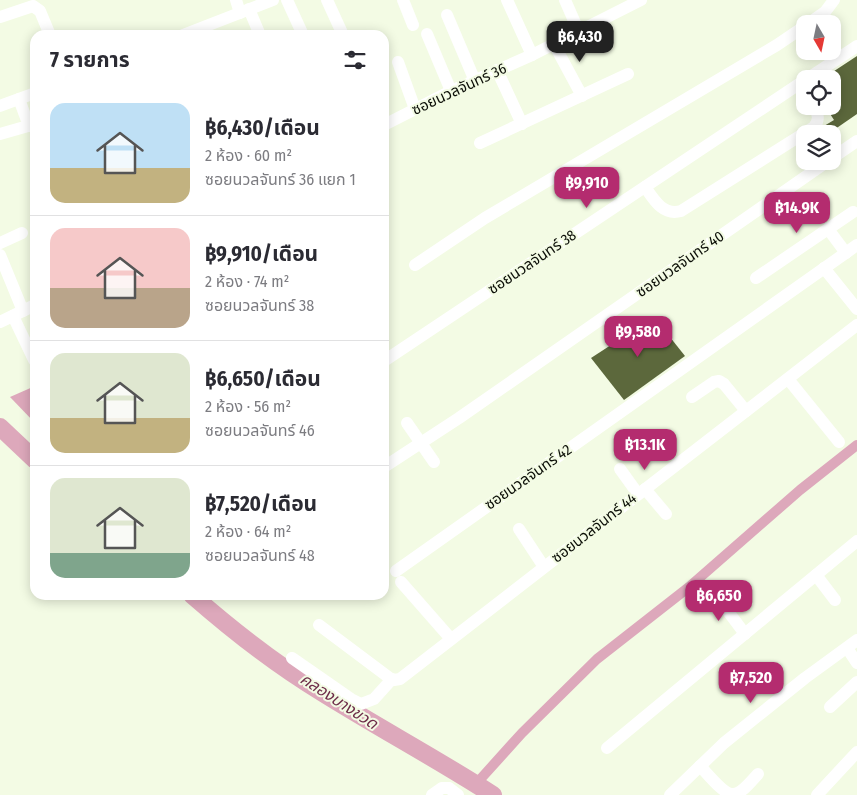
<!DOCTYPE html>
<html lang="th">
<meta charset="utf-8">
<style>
:root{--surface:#fff;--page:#f2f2f3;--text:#2b2b33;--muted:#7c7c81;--line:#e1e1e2;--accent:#b42c6f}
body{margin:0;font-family:"Fira Sans Condensed","Noto Sans Thai",sans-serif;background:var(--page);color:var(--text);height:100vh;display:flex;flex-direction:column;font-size:19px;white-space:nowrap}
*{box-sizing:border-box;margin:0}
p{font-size:16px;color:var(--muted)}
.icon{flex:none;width:28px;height:28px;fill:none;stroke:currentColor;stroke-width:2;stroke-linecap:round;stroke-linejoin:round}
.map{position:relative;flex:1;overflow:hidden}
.panel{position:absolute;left:30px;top:30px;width:359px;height:570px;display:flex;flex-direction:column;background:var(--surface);border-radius:15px;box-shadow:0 2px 12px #0003}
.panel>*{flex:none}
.needle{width:32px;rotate:171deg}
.buttons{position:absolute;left:796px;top:15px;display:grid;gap:10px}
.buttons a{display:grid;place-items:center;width:45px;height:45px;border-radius:10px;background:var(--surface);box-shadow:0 2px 12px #0003;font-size:25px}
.price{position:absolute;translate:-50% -42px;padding:0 11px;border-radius:10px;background:var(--accent);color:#fff;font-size:16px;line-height:32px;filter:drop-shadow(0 1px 2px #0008)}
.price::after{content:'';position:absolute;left:50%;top:30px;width:15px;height:11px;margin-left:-8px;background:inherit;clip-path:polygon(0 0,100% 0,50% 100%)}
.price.active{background:#222;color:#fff}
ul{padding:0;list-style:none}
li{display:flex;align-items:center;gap:15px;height:125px;padding:0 20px}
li+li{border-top:1px solid var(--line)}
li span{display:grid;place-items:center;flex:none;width:140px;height:100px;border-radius:15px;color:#555}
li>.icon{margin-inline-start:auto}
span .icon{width:60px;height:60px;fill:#fffc;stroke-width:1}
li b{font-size:21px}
h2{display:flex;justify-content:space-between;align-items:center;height:60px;padding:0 20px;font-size:21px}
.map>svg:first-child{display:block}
</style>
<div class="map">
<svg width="857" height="795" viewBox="0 0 857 795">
<rect width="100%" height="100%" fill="#f3fbe4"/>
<polygon fill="#dda8bb" points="35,386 35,423 10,397"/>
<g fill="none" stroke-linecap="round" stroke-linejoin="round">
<polyline stroke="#dda8bb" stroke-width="10" points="476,784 522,733 597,659 689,587 800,490 857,445"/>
<g stroke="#dda8bb" stroke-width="18">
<polyline points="0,427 35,460"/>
<path d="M192,595C232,630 278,666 323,693C379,728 437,759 493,795"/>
</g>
</g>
<g fill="#5c683c">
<polygon points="857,56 857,114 828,134 818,134 824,126 834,120 825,106 832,106 832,79 822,79"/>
<polygon points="654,317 685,356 624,400 591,358"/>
</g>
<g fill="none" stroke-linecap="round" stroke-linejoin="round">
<g stroke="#fff" stroke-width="12">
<polyline points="236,0 240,13"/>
<polyline points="287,0 303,35"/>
<polyline points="327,0 343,35"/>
<polyline points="403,0 413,25"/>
<polyline points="507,0 532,55"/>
<polyline points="565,0 579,32"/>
<polyline points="249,9 260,35"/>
<polyline points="447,15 475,81"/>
<polyline points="0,17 33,6 40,11 50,35"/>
<polyline points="808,24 825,12 834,0"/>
<polyline points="427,34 451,91"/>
<polyline points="183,35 273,0"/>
<polyline points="554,44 582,96"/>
<polyline points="398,62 415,109"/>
<polyline points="497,70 522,124"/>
<polyline points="807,79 857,46"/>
<polyline points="19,99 29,126"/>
<polyline points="0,106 35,93"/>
<polyline points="384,125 451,91 532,55 641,0"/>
<polyline points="0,134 35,124"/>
<polyline points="480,143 628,74"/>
<polyline points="832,158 857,141"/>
<path d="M645,187C654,200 663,216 681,211L814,127C820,120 818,114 814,106"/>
<polyline points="828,229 846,253"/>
<polyline points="0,243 22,233"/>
<polyline points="0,255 23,311"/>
<polyline points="415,265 485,218 777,45 805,26"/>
<polyline points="824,268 857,309"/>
<polyline points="756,278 853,212"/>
<polyline points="13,316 34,360 35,359"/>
<polyline points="0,322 35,305"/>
<polyline points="384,361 805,80"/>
<polyline points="788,379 839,442"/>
<polyline points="692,397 714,382 719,381 724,384 746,411"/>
<polyline points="407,423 434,462"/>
<polyline points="384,467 459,418 828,161"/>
<polyline points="620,469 638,494"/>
<polyline points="645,489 666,514"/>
<polyline points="519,529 544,567"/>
<polyline points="396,571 857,245"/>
<polyline points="816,575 835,600"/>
<polyline points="401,582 451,639"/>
<polyline points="715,594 745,634"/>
<polyline points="319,625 391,679 394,680 400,679 857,325"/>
<polyline points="847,648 857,663"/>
<polyline points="292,658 351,699 361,704 374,699 392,679"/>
<polyline points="830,707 857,682"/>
<polyline points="607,748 857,541"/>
<path d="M700,766C707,773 724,795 733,794C742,794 752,780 758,774"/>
<polyline points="432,795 442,788 449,788 458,795"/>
<polyline points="670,795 724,743 805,678 857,640"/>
<polyline points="817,795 857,752"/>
</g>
</g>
<g text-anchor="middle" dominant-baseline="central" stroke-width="4" stroke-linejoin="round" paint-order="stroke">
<g font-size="15" fill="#0b0e07" stroke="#f3fbe4">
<text transform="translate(459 89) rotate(-25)">ซอยนวลจันทร์ 36</text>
<text transform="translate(532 262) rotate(-34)">ซอยนวลจันทร์ 38</text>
<text transform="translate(680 264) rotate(-35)">ซอยนวลจันทร์ 40</text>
<text transform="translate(528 477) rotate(-35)">ซอยนวลจันทร์ 42</text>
<text transform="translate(594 528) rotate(-38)">ซอยนวลจันทร์ 44</text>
</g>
<g font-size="16" font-style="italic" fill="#6d2d49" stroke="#f3fbe4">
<text transform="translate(339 701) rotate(33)">คลองบางขวด</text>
</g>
</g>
</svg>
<div class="buttons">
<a><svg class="needle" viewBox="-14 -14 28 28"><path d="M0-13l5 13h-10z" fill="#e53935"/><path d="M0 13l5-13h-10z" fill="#7c7c81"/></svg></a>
<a><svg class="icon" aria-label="locate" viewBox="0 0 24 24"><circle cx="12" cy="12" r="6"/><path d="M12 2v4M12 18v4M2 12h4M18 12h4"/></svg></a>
<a><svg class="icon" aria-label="layers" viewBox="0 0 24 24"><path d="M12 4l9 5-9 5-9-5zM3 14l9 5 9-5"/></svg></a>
</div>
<b class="price active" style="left:580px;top:63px">฿6,430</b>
<b class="price" style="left:587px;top:209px">฿9,910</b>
<b class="price" style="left:797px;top:234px">฿14.9K</b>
<b class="price" style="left:638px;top:358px">฿9,580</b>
<b class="price" style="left:645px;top:471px">฿13.1K</b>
<b class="price" style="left:719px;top:622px">฿6,650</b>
<b class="price" style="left:751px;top:704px">฿7,520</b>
<section class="panel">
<h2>7 รายการ<svg class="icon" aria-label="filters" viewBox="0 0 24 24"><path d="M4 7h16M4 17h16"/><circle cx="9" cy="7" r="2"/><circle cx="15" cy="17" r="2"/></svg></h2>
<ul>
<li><span style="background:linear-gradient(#bfe0f5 65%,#c2b280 0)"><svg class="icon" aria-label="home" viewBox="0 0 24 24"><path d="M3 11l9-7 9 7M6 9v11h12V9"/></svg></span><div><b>฿6,430/เดือน</b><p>2 ห้อง · 60 m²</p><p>ซอยนวลจันทร์ 36 แยก 1</p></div></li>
<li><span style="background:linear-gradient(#f6c9c9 60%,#b9a48a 0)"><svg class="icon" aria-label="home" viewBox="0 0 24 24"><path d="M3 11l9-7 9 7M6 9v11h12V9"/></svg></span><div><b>฿9,910/เดือน</b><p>2 ห้อง · 74 m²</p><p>ซอยนวลจันทร์ 38</p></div></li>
<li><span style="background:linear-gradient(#dfe7d0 65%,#c2b280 0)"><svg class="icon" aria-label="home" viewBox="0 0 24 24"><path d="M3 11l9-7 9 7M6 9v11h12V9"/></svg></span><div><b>฿6,650/เดือน</b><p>2 ห้อง · 56 m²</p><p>ซอยนวลจันทร์ 46</p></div></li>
<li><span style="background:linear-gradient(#dfe7d0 75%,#7fa58c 0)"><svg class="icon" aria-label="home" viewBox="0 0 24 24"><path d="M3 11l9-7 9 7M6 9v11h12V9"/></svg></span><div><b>฿7,520/เดือน</b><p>2 ห้อง · 64 m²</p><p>ซอยนวลจันทร์ 48</p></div></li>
</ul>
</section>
</div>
